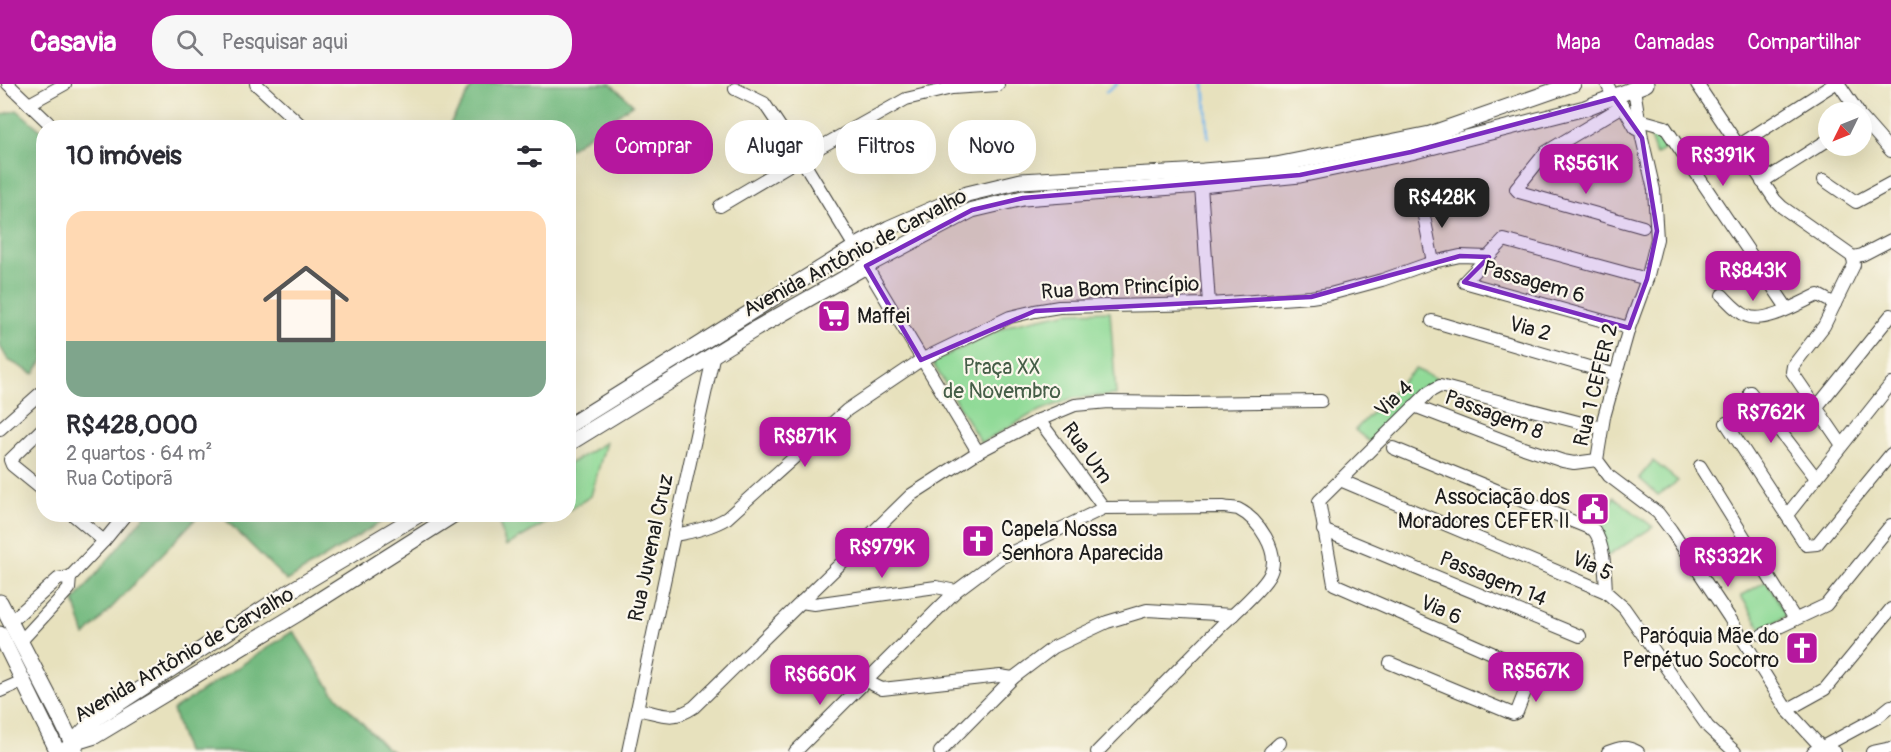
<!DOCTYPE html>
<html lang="pt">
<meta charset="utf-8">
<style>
:root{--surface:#fff;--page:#f7f7f7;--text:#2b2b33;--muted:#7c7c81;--accent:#b5179e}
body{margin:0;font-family:Pangolin,sans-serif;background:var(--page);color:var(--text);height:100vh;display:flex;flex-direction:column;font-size:22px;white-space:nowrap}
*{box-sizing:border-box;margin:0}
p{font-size:20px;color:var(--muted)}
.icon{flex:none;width:33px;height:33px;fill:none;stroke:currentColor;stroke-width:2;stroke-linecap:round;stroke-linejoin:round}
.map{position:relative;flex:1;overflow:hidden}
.details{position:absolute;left:36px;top:36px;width:540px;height:402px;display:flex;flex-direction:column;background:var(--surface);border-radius:24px;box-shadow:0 6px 24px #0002}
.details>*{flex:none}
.hud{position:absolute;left:594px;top:36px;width:570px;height:54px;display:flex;gap:12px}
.needle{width:39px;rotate:227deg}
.tools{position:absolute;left:1818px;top:18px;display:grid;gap:12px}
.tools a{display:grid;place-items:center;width:54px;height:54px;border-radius:50%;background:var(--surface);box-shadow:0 6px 24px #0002;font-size:30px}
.price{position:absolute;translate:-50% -51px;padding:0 14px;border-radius:12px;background:var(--accent);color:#fff;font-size:20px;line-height:39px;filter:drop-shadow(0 2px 3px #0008)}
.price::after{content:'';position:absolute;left:50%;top:36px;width:18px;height:14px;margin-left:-9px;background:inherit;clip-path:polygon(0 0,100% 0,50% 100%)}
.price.current{background:#222;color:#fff}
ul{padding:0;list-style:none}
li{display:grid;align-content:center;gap:12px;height:318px;padding:0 30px}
li span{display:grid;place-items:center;height:186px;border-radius:18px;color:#555}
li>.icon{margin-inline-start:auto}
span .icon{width:108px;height:108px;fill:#fffc;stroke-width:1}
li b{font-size:26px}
h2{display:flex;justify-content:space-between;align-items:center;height:72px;padding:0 30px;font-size:26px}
.chip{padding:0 21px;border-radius:24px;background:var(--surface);box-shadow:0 6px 24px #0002;font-size:21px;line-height:54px}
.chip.current{background:var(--accent);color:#fff}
header{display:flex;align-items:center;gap:36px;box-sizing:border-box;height:84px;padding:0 30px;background:var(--accent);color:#fff}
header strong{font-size:28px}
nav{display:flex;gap:33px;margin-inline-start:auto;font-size:21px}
.search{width:420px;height:54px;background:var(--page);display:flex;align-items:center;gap:15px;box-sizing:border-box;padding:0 21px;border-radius:24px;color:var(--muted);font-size:22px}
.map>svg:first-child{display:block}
</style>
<header>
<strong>Casavia</strong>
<div class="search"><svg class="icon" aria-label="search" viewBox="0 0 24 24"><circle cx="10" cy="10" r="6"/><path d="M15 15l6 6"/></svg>Pesquisar aqui</div>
<nav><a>Mapa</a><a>Camadas</a><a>Compartilhar</a></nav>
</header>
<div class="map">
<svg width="1891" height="668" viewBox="0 0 1891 668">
<rect width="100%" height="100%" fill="#fbf7ec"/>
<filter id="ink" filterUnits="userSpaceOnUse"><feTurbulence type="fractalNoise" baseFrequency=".0167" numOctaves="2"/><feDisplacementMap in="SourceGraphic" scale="12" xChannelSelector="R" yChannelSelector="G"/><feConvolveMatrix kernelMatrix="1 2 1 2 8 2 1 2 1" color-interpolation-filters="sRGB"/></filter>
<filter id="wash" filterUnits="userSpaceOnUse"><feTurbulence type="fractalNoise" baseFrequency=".008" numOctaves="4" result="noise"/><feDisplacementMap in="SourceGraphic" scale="24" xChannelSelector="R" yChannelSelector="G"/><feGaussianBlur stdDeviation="1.35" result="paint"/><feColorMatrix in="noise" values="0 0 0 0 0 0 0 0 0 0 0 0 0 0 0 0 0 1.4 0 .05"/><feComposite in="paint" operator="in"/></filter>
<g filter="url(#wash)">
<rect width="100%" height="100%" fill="#e7e1bd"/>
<g fill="#90da97" stroke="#567b5a" stroke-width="1.5">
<polygon points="1665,47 1673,60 1656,71 1648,48"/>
<polygon points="1110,227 1116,311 1073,314 1034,329 981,359 932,278 1012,240 1069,228"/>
<polygon points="1415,285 1449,300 1421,303 1371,359 1355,346"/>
<polygon points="606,358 591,412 569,426 569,380"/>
<polygon points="1653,377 1678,397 1658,411 1639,394"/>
<polygon points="1614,413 1653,443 1606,473 1599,445"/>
<polygon points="497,431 497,430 560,431 506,462"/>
<polygon points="1766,497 1787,531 1762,546 1741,512"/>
</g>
<g fill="#74ba80" stroke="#486b4e" stroke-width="1.5">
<polygon points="470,0 611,0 633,20 569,65 568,44 448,43 472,3"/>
<polygon points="17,26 43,48 44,275 34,290 8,276 0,262 0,31"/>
<polygon points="145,431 199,431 85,552 74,517"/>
<polygon points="221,431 392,431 287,497"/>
<polygon points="293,547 332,607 386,664 394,668 186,668 173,626"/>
</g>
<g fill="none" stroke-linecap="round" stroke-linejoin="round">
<g stroke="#77b7eb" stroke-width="3">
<polyline points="1204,0 1208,53"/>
<polyline points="1106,8 1117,0"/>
</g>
</g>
</g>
<g filter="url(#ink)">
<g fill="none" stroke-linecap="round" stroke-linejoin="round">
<g stroke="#3a3a34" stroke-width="14">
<g id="minor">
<polyline points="8,0 54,44"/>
<polyline points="256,0 304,44"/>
<polyline points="1607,0 1614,14 1623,22 1636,45"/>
<polyline points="1697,0 1775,116 1782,123 1853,173 1862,171 1891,156"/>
<polyline points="1839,0 1858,28"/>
<polyline points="735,5 764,19 801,74 855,163"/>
<polyline points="1634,5 1642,54 1654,106 1657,155 1647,195 1629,244 1604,333 1597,376 1609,392 1658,429 1671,446 1729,533 1787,626 1821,663 1835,668"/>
<polyline points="29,20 65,0"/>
<polyline points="1623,22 1546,68 1516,105 1519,108 1643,143"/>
<polyline points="1862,34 1891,67"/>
<polyline points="1634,38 1640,36 1665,43 1787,224"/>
<polyline points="1738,62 1834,0"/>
<polyline points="1824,96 1856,118 1891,99"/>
<polyline points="1762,98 1828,56"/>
<polyline points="1201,101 1209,220"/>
<polyline points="1421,117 1433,178"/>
<polyline points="720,122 801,74 906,15 952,4 998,1"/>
<polyline points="866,182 978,368"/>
<path d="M1722,211C1729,218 1737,228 1747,232C1766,240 1799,219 1818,211L1835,220"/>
<polyline points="1432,237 1616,291"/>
<polyline points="1629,244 1464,198 1504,156 1647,195"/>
<polyline points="1750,308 1816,394"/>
<polyline points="1414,322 1524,364 1563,377 1574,379 1597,376"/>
<polyline points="1816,324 1891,231"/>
<polyline points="1039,336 1104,424"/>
<polyline points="1726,339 1806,461 1817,460 1891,370"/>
<polyline points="44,343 10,376 12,381 44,407"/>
<polyline points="0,345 44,306"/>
<polyline points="1842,361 1792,288 1793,282 1824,242 1854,181 1853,173"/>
<path d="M1393,364L1594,446C1605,462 1605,489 1606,508"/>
<polyline points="1700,382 1795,535"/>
<polyline points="1340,396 1606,508 1624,524 1708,643 1735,668"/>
<polyline points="1787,431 1891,300"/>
<polyline points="1323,446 1580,552"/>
<path d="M674,451C693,448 710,444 727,434L847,326L921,276L1010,233L1035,227L1059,223L1209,220L1311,213L1330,210L1382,196L1433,178L1460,172L1489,173"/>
<polyline points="104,457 126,430"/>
<polyline points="70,493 104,457 72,430"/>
<polyline points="801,518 814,520 936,503 956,507"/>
<polyline points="10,538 58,495 70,493 69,505 20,558"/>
<polyline points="1762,551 1826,521 1891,441"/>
<polyline points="1390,579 1513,630 1517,628 1533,587 1334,500 1319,417 1429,308 1440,302 1601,344"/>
<polyline points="866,597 882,605 1000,592 1013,594"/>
<polyline points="0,607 23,597"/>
<path d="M637,625C662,630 672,638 694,623L911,411L978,368L1039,336L1075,321L1109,318L1187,319L1321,317"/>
<polyline points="1787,626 1825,605 1891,525"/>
<polyline points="628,668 674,451 714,269"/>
<path d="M795,668L956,507L1000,474L1104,424L1224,423C1228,424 1234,424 1238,425C1258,435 1281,468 1270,490C1264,503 1235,529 1223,540C1181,583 1139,625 1097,668"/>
<polyline points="940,668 1013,594 1054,563 1107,538 1147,526 1233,531"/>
<polyline points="1270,668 1280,659"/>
<path d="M1608,668C1620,663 1626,662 1638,668"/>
<polyline points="1813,668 1876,634 1891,622"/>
<polyline points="1872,668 1891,664"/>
</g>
</g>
<g stroke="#3a3a34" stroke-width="17">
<g id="major">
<polyline points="568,342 855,163 889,144 967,110 1021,97 1203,87 1276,81 1430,50 1573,0"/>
<polyline points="568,360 757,244 866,182 972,126 1023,114 1201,101 1300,91 1411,68 1585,24 1646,0"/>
<polyline points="0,518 57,628 75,665"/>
<polyline points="0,550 58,668"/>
<polyline points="72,659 95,652 299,529 455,430"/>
<polyline points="64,668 95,635 287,509 420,430"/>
</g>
</g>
<use href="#minor" stroke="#fff" stroke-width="12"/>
<use href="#major" stroke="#fff" stroke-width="15"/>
</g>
</g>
<path fill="#7b2cbf" fill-opacity="0.2" stroke="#7b2cbf" stroke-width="4.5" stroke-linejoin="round" d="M1614,14L1642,54L1657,147L1647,195L1629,244L1464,198L1489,173L1460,172L1311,213L1035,227L921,276L866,182L972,126L1023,114L1300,91L1411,68Z"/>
<defs>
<g id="supermarket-square" transform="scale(1.725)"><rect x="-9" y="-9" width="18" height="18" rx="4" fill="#b5179e" stroke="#fbf7ec"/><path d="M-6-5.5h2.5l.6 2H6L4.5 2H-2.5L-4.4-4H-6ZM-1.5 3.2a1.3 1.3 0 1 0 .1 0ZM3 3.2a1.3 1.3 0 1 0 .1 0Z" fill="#fff"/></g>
<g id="civic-square" transform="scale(1.725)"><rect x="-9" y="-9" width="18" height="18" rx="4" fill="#b5179e" stroke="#fbf7ec"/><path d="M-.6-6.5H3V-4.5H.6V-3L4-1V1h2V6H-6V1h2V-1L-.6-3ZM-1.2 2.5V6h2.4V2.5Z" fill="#fff"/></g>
<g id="church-square" transform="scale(1.725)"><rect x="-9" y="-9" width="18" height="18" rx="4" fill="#b5179e" stroke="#fbf7ec"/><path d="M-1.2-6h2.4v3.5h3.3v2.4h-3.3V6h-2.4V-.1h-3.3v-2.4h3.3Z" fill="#fff"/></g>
</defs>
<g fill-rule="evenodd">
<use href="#supermarket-square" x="834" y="232"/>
<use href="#civic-square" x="1593" y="425"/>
<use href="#church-square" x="978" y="457"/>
<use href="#church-square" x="1802" y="564"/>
</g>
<g text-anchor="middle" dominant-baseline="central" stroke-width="4.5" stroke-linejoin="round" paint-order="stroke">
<g font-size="21" fill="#1c1c1c" stroke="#fbf7ec">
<text transform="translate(855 169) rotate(-28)">Avenida Antônio de Carvalho</text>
<text transform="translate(1534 198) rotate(16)">Passagem 6</text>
<text transform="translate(1120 204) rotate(-3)">Rua Bom Princípio</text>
<text transform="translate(1530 245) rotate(16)">Via 2</text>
<text transform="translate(1596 301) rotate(-76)">Rua 1 CEFER 2</text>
<text transform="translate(1394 315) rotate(-44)">Via 4</text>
<text transform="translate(1494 331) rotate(21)">Passagem 8</text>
<text transform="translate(1087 369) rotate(54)">Rua Um</text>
<text transform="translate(651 464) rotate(-78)">Rua Juvenal Cruz</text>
<text transform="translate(1592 482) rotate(25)">Via 5</text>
<text transform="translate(1493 495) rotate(22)">Passagem 14</text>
<text transform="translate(1441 526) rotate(24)">Via 6</text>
<text transform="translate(184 571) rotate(-30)">Avenida Antônio de Carvalho</text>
</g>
<g font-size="21" fill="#1c1c1c" stroke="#fbf7ec" text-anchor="start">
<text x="857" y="232">Maffei</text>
<text x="1570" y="413" text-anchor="end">Associação dos<tspan x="1570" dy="24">Moradores CEFER II</tspan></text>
<text x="1001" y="445">Capela Nossa<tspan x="1001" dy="24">Senhora Aparecida</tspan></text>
<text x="1779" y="552" text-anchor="end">Paróquia Mãe do<tspan x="1779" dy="24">Perpétuo Socorro</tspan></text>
</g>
<g font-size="21" fill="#455e47" stroke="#fbf7ec">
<text x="1002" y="283">Praça XX<tspan x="1002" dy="24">de Novembro</tspan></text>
</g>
</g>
</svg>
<div class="tools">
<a><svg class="needle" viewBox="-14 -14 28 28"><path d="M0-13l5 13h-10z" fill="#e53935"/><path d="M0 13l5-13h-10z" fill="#7c7c81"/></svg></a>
</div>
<b class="price" style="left:1723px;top:103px">R$391K</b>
<b class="price" style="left:1586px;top:111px">R$561K</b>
<b class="price current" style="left:1442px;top:145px">R$428K</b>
<b class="price" style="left:1753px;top:218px">R$843K</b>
<b class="price" style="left:1771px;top:360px">R$762K</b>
<b class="price" style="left:805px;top:384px">R$871K</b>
<b class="price" style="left:882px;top:495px">R$979K</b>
<b class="price" style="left:1728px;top:504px">R$332K</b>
<b class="price" style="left:1536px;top:619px">R$567K</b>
<b class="price" style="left:820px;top:622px">R$660K</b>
<div class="hud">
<a class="chip current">Comprar</a>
<a class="chip">Alugar</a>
<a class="chip">Filtros</a>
<a class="chip">Novo</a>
</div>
<section class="details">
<h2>10 imóveis<svg class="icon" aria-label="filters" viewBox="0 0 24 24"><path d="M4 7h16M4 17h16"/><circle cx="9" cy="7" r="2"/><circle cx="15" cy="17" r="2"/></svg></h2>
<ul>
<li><span style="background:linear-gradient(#ffd9b3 70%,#7fa58c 0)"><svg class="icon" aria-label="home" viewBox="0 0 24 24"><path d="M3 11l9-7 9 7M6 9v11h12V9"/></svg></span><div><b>R$428,000</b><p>2 quartos · 64 m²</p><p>Rua Cotiporã</p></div></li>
</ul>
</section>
</div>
